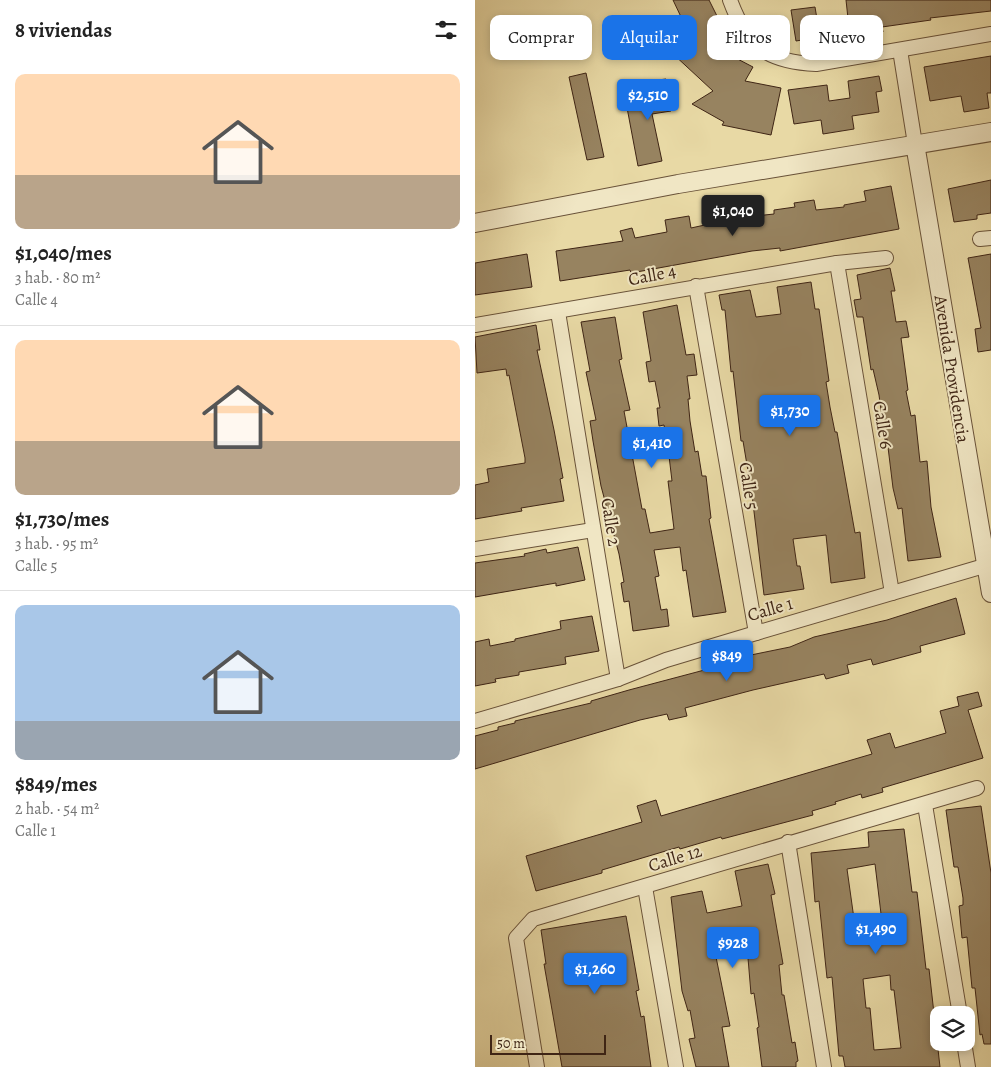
<!DOCTYPE html>
<html lang="es">
<meta charset="utf-8">
<style>
:root{--surface:#fff;--page:#f2f2f2;--text:#222;--muted:#767676;--line:#e0e0e0;--accent:#1a73e8}
body{margin:0;font-family:Alegreya,serif;background:var(--page);color:var(--text);height:100vh;display:flex;flex-direction:column;font-size:19px;white-space:nowrap}
*{box-sizing:border-box;margin:0}
p{font-size:16px;color:var(--muted)}
.icon{flex:none;width:28px;height:28px;fill:none;stroke:currentColor;stroke-width:2;stroke-linecap:round;stroke-linejoin:round}
.map{position:relative;flex:1;overflow:hidden}
.sheet{display:flex;flex-direction:column;background:var(--surface);width:475px}
.sheet>*{flex:none}
.top-card{position:absolute;left:15px;top:15px;width:425px;height:45px;display:flex;gap:10px}
.tools{position:absolute;left:455px;top:1006px;display:grid;gap:10px}
.tools a{display:grid;place-items:center;width:45px;height:45px;border-radius:10px;background:var(--surface);box-shadow:0 2px 8px #0003;font-size:25px}
.scale{position:absolute;left:15px;bottom:12px;width:116px;box-sizing:border-box;padding-left:5px;border:2px solid #3f2515;border-top:0;font-size:14px;line-height:18px;white-space:nowrap;color:#3f2515;-webkit-text-stroke:4px #f0e6c4;paint-order:stroke}
.price{position:absolute;translate:-50% -42px;padding:0 11px;border-radius:5px;background:var(--accent);color:#fff;font-size:16px;line-height:32px;filter:drop-shadow(0 1px 2px #0008)}
.price::after{content:'';position:absolute;left:50%;top:30px;width:15px;height:11px;margin-left:-8px;background:inherit;clip-path:polygon(0 0,100% 0,50% 100%)}
.price.current{background:#222;color:#fff}
ul{padding:0;list-style:none}
li{display:grid;align-content:center;gap:10px;height:265px;padding:0 15px}
li+li{border-top:1px solid var(--line)}
li span{display:grid;place-items:center;height:155px;border-radius:10px;color:#555}
li>.icon{margin-inline-start:auto}
span .icon{width:90px;height:90px;fill:#fffc;stroke-width:1}
li b{font-size:21px}
h2{display:flex;justify-content:space-between;align-items:center;height:60px;padding:0 15px;font-size:21px}
.chip{padding:0 18px;border-radius:10px;background:var(--surface);box-shadow:0 2px 8px #0003;font-size:18px;line-height:45px}
.chip.current{background:var(--accent);color:#fff}
main{display:flex;flex:1;min-height:0}
.map>svg:first-child{display:block}
</style>
<main>
<section class="sheet">
<h2>8 viviendas<svg class="icon" aria-label="filters" viewBox="0 0 24 24"><path d="M4 7h16M4 17h16"/><circle cx="9" cy="7" r="2"/><circle cx="15" cy="17" r="2"/></svg></h2>
<ul>
<li><span style="background:linear-gradient(#ffd9b3 65%,#b9a48a 0)"><svg class="icon" aria-label="home" viewBox="0 0 24 24"><path d="M3 11l9-7 9 7M6 9v11h12V9"/></svg></span><div><b>$1,040/mes</b><p>3 hab. · 80 m²</p><p>Calle 4</p></div></li>
<li><span style="background:linear-gradient(#ffd9b3 65%,#b9a48a 0)"><svg class="icon" aria-label="home" viewBox="0 0 24 24"><path d="M3 11l9-7 9 7M6 9v11h12V9"/></svg></span><div><b>$1,730/mes</b><p>3 hab. · 95 m²</p><p>Calle 5</p></div></li>
<li><span style="background:linear-gradient(#a9c7e8 75%,#9aa5b1 0)"><svg class="icon" aria-label="home" viewBox="0 0 24 24"><path d="M3 11l9-7 9 7M6 9v11h12V9"/></svg></span><div><b>$849/mes</b><p>2 hab. · 54 m²</p><p>Calle 1</p></div></li>
</ul>
</section>
<div class="map">
<svg width="516" height="1067" viewBox="0 0 516 1067">
<rect width="100%" height="100%" fill="#e8d9a5"/>
<filter id="stains"><feTurbulence type="fractalNoise" baseFrequency=".004" numOctaves="4"/><feColorMatrix values="0 0 0 0 .2 0 0 0 0 .09 0 0 0 0 .02 0 0 0 .5 -.17"/></filter>
<radialGradient id="worn" r=".72"><stop offset=".6" stop-color="#630" stop-opacity="0"/><stop offset="1" stop-color="#630" stop-opacity=".3"/></radialGradient>
<g fill="#978360" stroke="#3f2515" fill-rule="evenodd">
<polygon points="198,0 234,0 244,20 237,24 248,33 245,38 256,48 251,53 278,67 270,81 306,88 296,135 247,125 249,122 217,104 238,91 197,53 216,38"/>
<polygon points="371,0 516,0 516,11 455,18 456,20 407,27 408,32 375,37"/>
<polygon points="340,7 345,37 321,41 316,10"/>
<polygon points="516,56 516,93 512,93 514,108 489,112 486,96 455,101 449,67"/>
<polygon points="111,73 129,157 112,160 94,77"/>
<polygon points="404,76 407,91 401,92 404,112 377,116 379,129 348,134 346,120 319,124 313,90 352,85 354,101 375,98 373,81"/>
<polygon points="191,79 196,111 177,114 187,161 163,166 150,97 176,92 175,81"/>
<polygon points="516,180 516,213 502,215 502,219 479,222 473,189"/>
<polygon points="416,186 424,229 305,251 305,248 277,251 156,273 155,270 85,281 81,251 148,241 145,231 157,228 160,238 192,232 190,220 214,216 216,228 262,218 299,214 299,210 320,207 319,203 339,200 341,210 369,207 369,205 391,201 389,191"/>
<polygon points="52,254 57,287 0,295 0,263"/>
<polygon points="516,254 516,350 503,352 500,329 506,328 493,258"/>
<polygon points="415,268 420,291 416,291 421,322 431,321 434,337 426,338 433,390 431,391 436,416 440,415 445,462 452,461 456,507 466,557 433,561 427,508 423,509 418,488 412,439 410,440 404,395 398,369 396,370 388,317 382,317 379,300 386,299 382,275"/>
<polygon points="336,282 340,309 344,309 354,381 351,382 355,407 360,432 362,432 380,533 385,532 390,578 356,583 351,535 318,539 322,566 325,566 329,589 289,595 277,495 268,441 266,441 258,371 256,372 250,310 247,310 244,295 275,290 281,317 306,314 302,287"/>
<polygon points="202,305 211,355 219,354 222,375 212,376 215,399 213,399 215,421 220,452 223,451 227,476 231,476 236,518 234,519 251,612 218,617 211,570 208,571 205,547 179,550 184,576 180,577 186,610 192,609 194,626 158,631 154,601 149,602 146,583 149,582 144,554 126,486 118,441 115,421 121,420 111,372 115,371 106,322 140,317 147,359 144,360 155,410 149,411 167,509 170,509 175,533 199,529 193,481 197,481 194,456 189,425 184,426 182,408 185,408 180,381 174,382 171,362 176,361 168,312"/>
<polygon points="61,325 65,350 62,350 79,430 88,478 85,479 89,501 46,508 47,511 0,519 0,485 14,482 12,469 50,463 50,458 34,375 32,376 31,369 2,373 0,337"/>
<polygon points="103,547 110,580 81,586 81,583 0,597 0,563 50,556 49,554 71,549 72,553"/>
<polygon points="481,598 490,634 445,646 446,652 398,665 396,659 372,665 374,673 351,679 349,674 278,690 210,708 212,716 194,720 192,714 165,720 0,769 0,736 23,730 23,727 40,723 40,721 116,703 116,701 154,690 271,659 271,656 315,647 339,637 412,620"/>
<polygon points="117,616 124,651 90,657 91,664 44,672 44,675 20,679 21,682 0,686 0,642 14,639 15,646 40,641 40,639 86,629 85,621"/>
<polygon points="503,692 507,706 493,710 508,758 407,788 408,792 387,798 386,794 360,802 361,804 337,811 338,815 247,839 246,837 205,849 204,847 127,870 127,873 61,891 51,856 167,822 162,806 181,800 186,816 397,754 392,740 415,733 420,748 471,733 465,711 484,706 482,697"/>
<polygon points="506,806 516,873 516,1044 509,1044 507,1034 505,1035 500,988 497,988 492,937 487,938 484,906 488,905 488,898 483,867 479,867 471,810"/>
<path d="M429,829L437,892H442L451,969H454L465,1067H370L368,1056H364L357,977L352,978L344,901L340,902L336,853L394,847L393,832ZM400,864L407,922L380,926L372,869ZM415,975L416,990H419L426,1048L399,1050L395,1008H391L388,979Z"/>
<polygon points="293,864 300,894 296,895 308,964 304,965 307,995 309,995 317,1043 320,1042 323,1061 321,1062 321,1067 287,1067 282,1028 284,1027 279,993 276,994 272,946 240,952 255,1026 247,1027 254,1067 221,1067 214,1039 220,1038 215,1010 213,1011 207,991 196,897 227,891 232,913 267,906 260,871"/>
<polygon points="151,916 164,990 161,991 166,1017 169,1016 176,1067 87,1067 69,964 71,964 66,930"/>
</g>
<g fill="none" stroke-linecap="round" stroke-linejoin="round">
<g stroke="#695239" stroke-width="16">
<g id="minor">
<path d="M255,0C272,46 291,62 341,64L516,34"/>
<polyline points="425,50 440,144"/>
<polyline points="505,239 516,238"/>
<polyline points="362,263 417,593"/>
<polyline points="221,286 281,633"/>
<polyline points="83,312 143,679"/>
<polyline points="0,325 362,263 411,258"/>
<polyline points="0,549 118,530"/>
<polyline points="0,721 143,679 191,660 281,633 516,564"/>
<polyline points="450,805 485,1015"/>
<polyline points="313,842 349,1067"/>
<polyline points="170,887 201,1067"/>
<polyline points="489,1042 493,1067"/>
<polyline points="62,1067 41,938 58,919 502,788"/>
</g>
</g>
<g stroke="#695239" stroke-width="20">
<g id="tertiary">
<polyline points="440,144 516,593"/>
<polyline points="0,223 203,184 516,132"/>
</g>
</g>
<use href="#minor" stroke="#f0e6c4" stroke-width="14"/>
<use href="#tertiary" stroke="#f0e6c4" stroke-width="18"/>
</g>
<g text-anchor="middle" dominant-baseline="central" stroke-width="4" stroke-linejoin="round" paint-order="stroke">
<g font-size="18" fill="#3f2515" stroke="#f0e6c4">
<text transform="translate(177 275) rotate(-11)">Calle 4</text>
<text transform="translate(477 369) rotate(81)">Avenida Providencia</text>
<text transform="translate(408 425) rotate(81)">Calle 6</text>
<text transform="translate(274 486) rotate(81)">Calle 5</text>
<text transform="translate(136 522) rotate(81)">Calle 2</text>
<text transform="translate(295 609) rotate(-16)">Calle 1</text>
<text transform="translate(200 858) rotate(-17)">Calle 12</text>
</g>
</g>
<rect width="100%" height="100%" filter="url(#stains)"/>
<rect width="100%" height="100%" fill="url(#worn)"/>
</svg>
<div class="tools">
<a><svg class="icon" aria-label="layers" viewBox="0 0 24 24"><path d="M12 4l9 5-9 5-9-5zM3 14l9 5 9-5"/></svg></a>
</div>
<div class="scale">50 m</div>
<b class="price" style="left:173px;top:121px">$2,510</b>
<b class="price current" style="left:258px;top:237px">$1,040</b>
<b class="price" style="left:315px;top:437px">$1,730</b>
<b class="price" style="left:177px;top:469px">$1,410</b>
<b class="price" style="left:252px;top:682px">$849</b>
<b class="price" style="left:401px;top:955px">$1,490</b>
<b class="price" style="left:258px;top:969px">$928</b>
<b class="price" style="left:120px;top:995px">$1,260</b>
<div class="top-card">
<a class="chip">Comprar</a>
<a class="chip current">Alquilar</a>
<a class="chip">Filtros</a>
<a class="chip">Nuevo</a>
</div>
</div>
</main>
